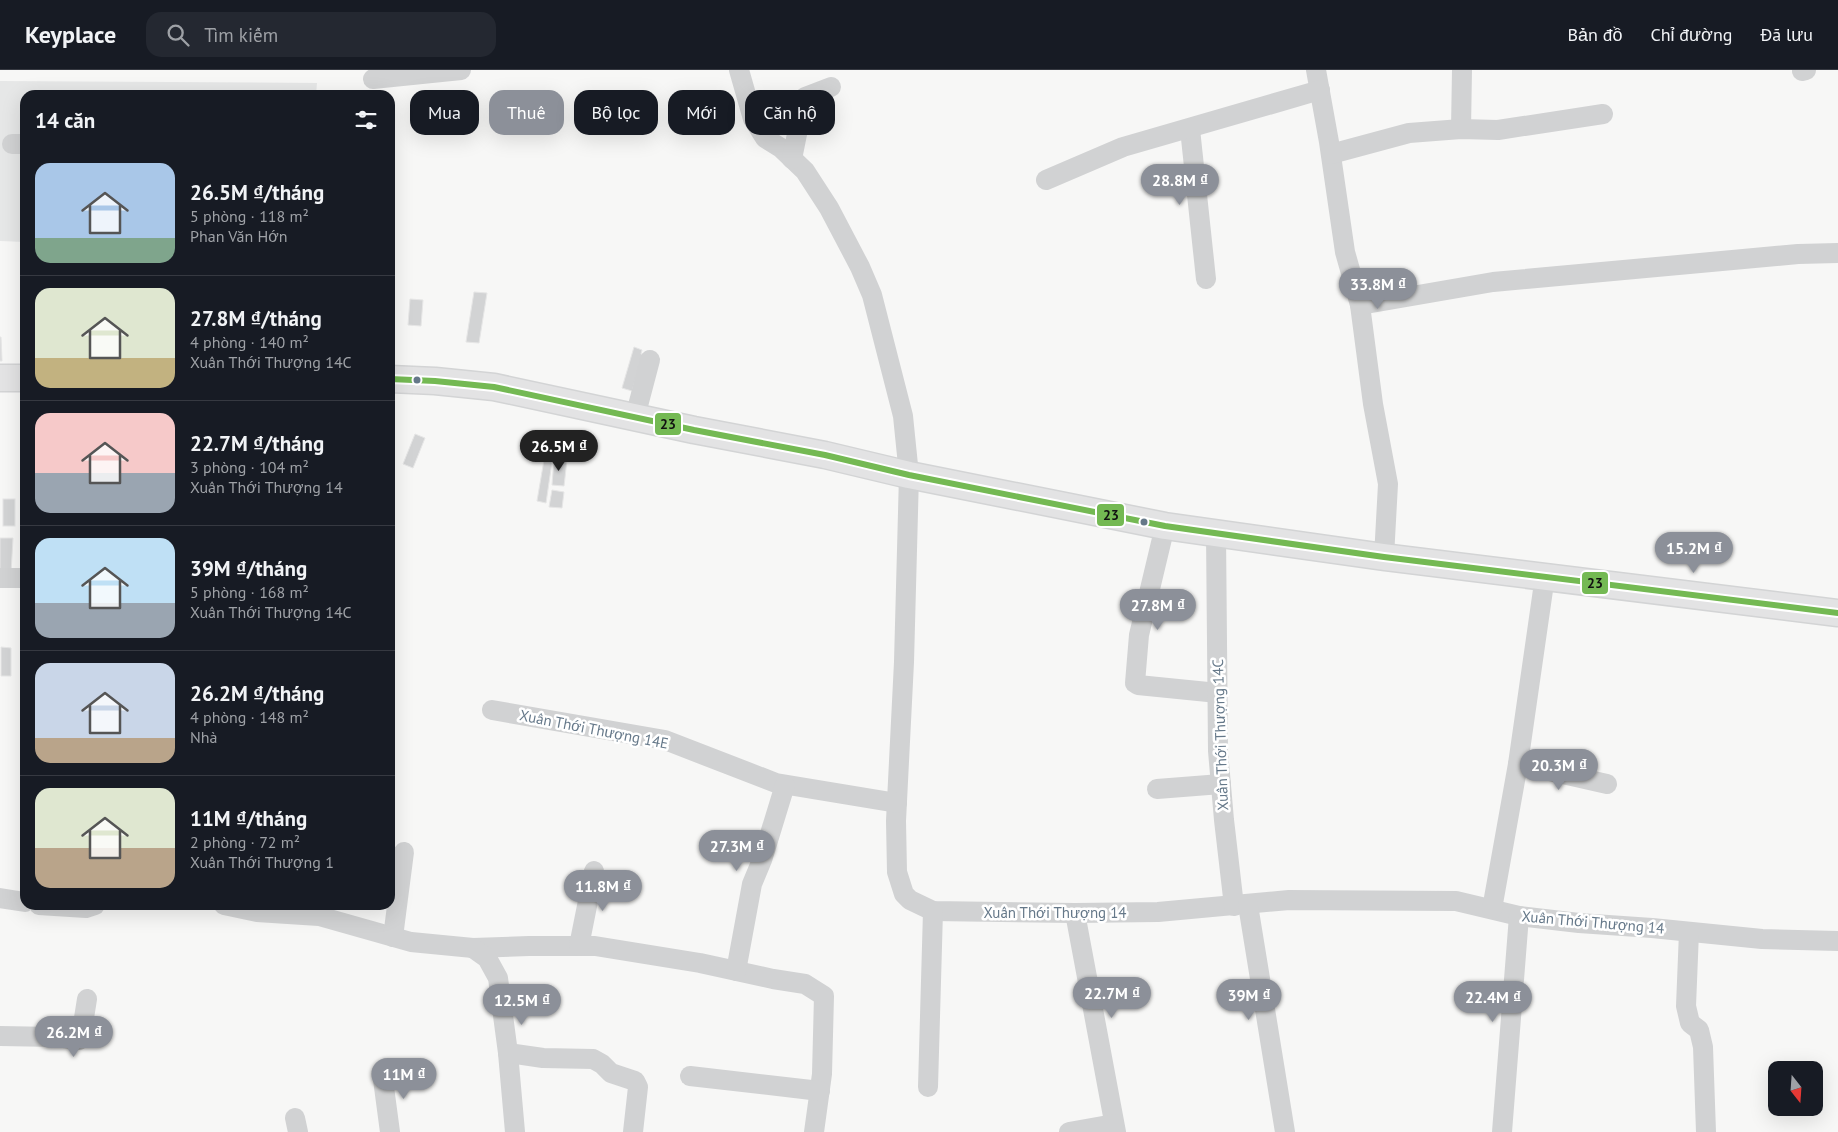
<!DOCTYPE html>
<html lang="vi">
<meta charset="utf-8">
<style>
:root{--surface:#171b24;--page:#242831;--text:#f1f3f6;--muted:#9ea1a6;--line:#363941;--accent:#8c9099}
body{margin:0;font-family:"PT Sans",sans-serif;background:var(--page);color:var(--text);height:100vh;display:flex;flex-direction:column;font-size:19px;white-space:nowrap}
*{box-sizing:border-box;margin:0}
p{font-size:16px;color:var(--muted)}
.icon{flex:none;width:28px;height:28px;fill:none;stroke:currentColor;stroke-width:2;stroke-linecap:round;stroke-linejoin:round}
.map{position:relative;flex:1;overflow:hidden}
.details{position:absolute;left:20px;top:20px;width:375px;height:820px;display:flex;flex-direction:column;background:var(--surface);border-radius:15px;box-shadow:0 5px 20px #0002}
.details>*{flex:none}
.hud{position:absolute;left:410px;top:20px;width:475px;height:45px;display:flex;gap:10px}
.needle{width:32px;rotate:163deg}
.controls{position:absolute;left:1768px;top:991px;display:grid;gap:10px}
.controls a{display:grid;place-items:center;width:55px;height:55px;border-radius:10px;background:var(--surface);box-shadow:0 5px 20px #0002;font-size:25px}
.price{position:absolute;translate:-50% -42px;padding:0 11px;border-radius:18px;background:var(--accent);color:#fff;font-size:16px;line-height:32px;filter:drop-shadow(0 1px 2px #0008)}
.price::after{content:'';position:absolute;left:50%;top:30px;width:15px;height:11px;margin-left:-8px;background:inherit;clip-path:polygon(0 0,100% 0,50% 100%)}
.price.on{background:#222;color:#fff}
ul{padding:0;list-style:none}
li{display:flex;align-items:center;gap:15px;height:125px;padding:0 15px}
li+li{border-top:1px solid var(--line)}
li span{display:grid;place-items:center;flex:none;width:140px;height:100px;border-radius:15px;color:#555}
li>.icon{margin-inline-start:auto}
span .icon{width:60px;height:60px;fill:#fffc;stroke-width:1}
li b{font-size:21px}
h2{display:flex;justify-content:space-between;align-items:center;height:60px;padding:0 15px;font-size:21px}
.pill{padding:0 18px;border-radius:15px;background:var(--surface);box-shadow:0 5px 20px #0002;font-size:18px;line-height:45px}
.pill.on{background:var(--accent);color:#fff}
header{display:flex;align-items:center;gap:30px;box-sizing:border-box;height:70px;padding:0 25px;background:var(--surface);border-bottom:1px solid var(--line)}
header strong{font-size:24px}
nav{display:flex;gap:28px;margin-inline-start:auto;font-size:18px}
.search{width:350px;height:45px;background:var(--page);display:flex;align-items:center;gap:12px;box-sizing:border-box;padding:0 18px;border-radius:15px;color:var(--muted);font-size:19px}
.map>svg:first-child{display:block}
</style>
<header>
<strong>Keyplace</strong>
<div class="search"><svg class="icon" aria-label="search" viewBox="0 0 24 24"><circle cx="10" cy="10" r="6"/><path d="M15 15l6 6"/></svg>Tìm kiếm</div>
<nav><a>Bản đồ</a><a>Chỉ đường</a><a>Đã lưu</a></nav>
</header>
<div class="map">
<svg width="1838" height="1062" viewBox="0 0 1838 1062">
<rect width="100%" height="100%" fill="#f7f7f6"/>
<polygon fill="#e6e7e7" points="0,11 317,13 316,25 25,25 25,172 0,171"/>
<g fill="#d2d3d4" stroke="#e6e6e6">
<polygon points="474,222 487,223 479,273 466,272"/>
<polygon points="410,229 423,230 421,256 408,255"/>
<polygon points="0,267 1,267 2,291 0,291"/>
<polygon points="634,277 642,280 641,284 643,285 632,321 622,318"/>
<polygon points="415,364 425,368 413,398 403,394"/>
<polygon points="554,389 567,390 564,416 552,415"/>
<polygon points="544,390 552,392 546,433 537,431"/>
<polygon points="552,420 564,422 562,438 549,437"/>
<rect x="3" y="429" width="12" height="27"/>
<polygon points="0,468 13,468 11,503 0,503"/>
<polygon points="1,577 11,578 11,606 1,606"/>
</g>
<g fill="none" stroke-linecap="round" stroke-linejoin="round">
<g stroke="#d3d4d5" stroke-width="29">
<g id="major">
<polyline points="0,308 25,308"/>
<polyline points="390,309 435,311 494,317 694,360 825,385 909,405 1165,456 1384,487 1838,543"/>
</g>
</g>
<g stroke="#d1d2d3" stroke-width="20">
<polyline points="739,0 753,49 765,68 781,78 805,101 829,138 860,197 872,225 903,346 909,405 904,592 896,751 897,802 904,824 910,830 933,841 1075,843 1158,842 1289,830 1456,831 1519,846 1579,853 1652,858 1762,869 1838,871"/>
<polyline points="1316,0 1329,72 1345,182 1360,235 1373,334 1388,414 1384,487"/>
<polyline points="1802,1 1806,0"/>
<polyline points="373,9 461,0"/>
<polyline points="1190,59 1206,209"/>
<polyline points="1461,59 1462,0"/>
<polyline points="12,74 25,74"/>
<polyline points="1331,84 1409,63 1461,59 1498,60 1603,44"/>
<polyline points="792,89 798,59 799,36 805,27 831,17"/>
<polyline points="1046,110 1123,77 1320,20"/>
<polyline points="1360,235 1493,212 1798,184 1838,183"/>
<polyline points="635,347 650,290"/>
<polyline points="1165,456 1139,565 1135,613 1138,615 1218,623"/>
<polyline points="1216,463 1218,681 1224,750 1234,836"/>
<polyline points="0,508 25,508"/>
<polyline points="492,640 665,670 776,713 897,733"/>
<polyline points="1518,694 1607,714"/>
<polyline points="1157,719 1221,714"/>
<polyline points="0,828 25,832"/>
<polyline points="39,835 86,838 95,835"/>
<polyline points="224,835 257,842 319,846 411,872 473,878 529,876 595,876 700,893 773,909 805,914 824,926 822,1004 814,1062"/>
<polyline points="1248,835 1285,1062"/>
<polyline points="1492,839 1518,694 1545,506"/>
<polyline points="1075,843 1116,1062"/>
<polyline points="1689,862 1686,936 1690,953 1699,960 1703,977 1706,1062"/>
<polyline points="393,867 404,782"/>
<polyline points="579,876 594,801"/>
<polyline points="473,878 487,888 498,908 508,983 515,1062"/>
<polyline points="736,901 752,814 762,790 785,715"/>
<polyline points="0,966 56,967 79,970 81,967 87,929"/>
<polyline points="508,983 543,988 593,989 602,994 611,1003 635,1011 638,1017 633,1062"/>
<polyline points="382,1002 390,1062"/>
<polyline points="690,1006 820,1021"/>
<polyline points="928,1017 933,841"/>
<polyline points="295,1048 298,1062"/>
<polyline points="1069,1062 1114,1054"/>
<polyline points="1502,1062 1519,846"/>
</g>
<use href="#major" stroke="#e3e3e4" stroke-width="26"/>
<g stroke="#fff" stroke-width="10">
<polyline id="bus-1" points="390,309 435,311 494,317 694,360 825,385 909,405 1165,456 1384,487 1838,543"/>
</g>
<use href="#bus-1" stroke="#74b953" stroke-width="6"/>
</g>
<g fill="#657889" stroke="#fff" stroke-width="2">
<circle cx="417" cy="310" r="4.5"/>
<circle cx="1144" cy="452" r="4.5"/>
</g>
<g text-anchor="middle" dominant-baseline="central" stroke-width="5" stroke-linejoin="round" paint-order="stroke">
<g font-size="15" fill="#657889" stroke="#fff">
<text transform="translate(594 659) rotate(11)">Xuân Thới Thượng 14E</text>
<text transform="translate(1220 665) rotate(-92)">Xuân Thới Thượng 14C</text>
<text x="1055" y="842">Xuân Thới Thượng 14</text>
<text transform="translate(1593 852) rotate(5)">Xuân Thới Thượng 14</text>
</g>
</g>
<g stroke="#fff" stroke-width="2">
<rect x="654" y="342" width="28" height="24" rx="5" fill="#74b953"/>
<rect x="1096" y="433" width="29" height="24" rx="5" fill="#74b953"/>
<rect x="1581" y="501" width="28" height="24" rx="5" fill="#74b953"/>
</g>
<g font-size="14" text-anchor="middle" font-weight="bold" fill="#111">
<text x="668" y="359">23</text>
<text x="1111" y="450">23</text>
<text x="1595" y="518">23</text>
</g>
</svg>
<div class="controls">
<a><svg class="needle" viewBox="-14 -14 28 28"><path d="M0-13l5 13h-10z" fill="#e53935"/><path d="M0 13l5-13h-10z" fill="#9ea1a6"/></svg></a>
</div>
<b class="price" style="left:1180px;top:136px">28.8M ₫</b>
<b class="price" style="left:1378px;top:240px">33.8M ₫</b>
<b class="price on" style="left:559px;top:402px">26.5M ₫</b>
<b class="price" style="left:1694px;top:504px">15.2M ₫</b>
<b class="price" style="left:1158px;top:561px">27.8M ₫</b>
<b class="price" style="left:1559px;top:721px">20.3M ₫</b>
<b class="price" style="left:737px;top:802px">27.3M ₫</b>
<b class="price" style="left:603px;top:842px">11.8M ₫</b>
<b class="price" style="left:1112px;top:949px">22.7M ₫</b>
<b class="price" style="left:1249px;top:951px">39M ₫</b>
<b class="price" style="left:1493px;top:953px">22.4M ₫</b>
<b class="price" style="left:522px;top:956px">12.5M ₫</b>
<b class="price" style="left:74px;top:988px">26.2M ₫</b>
<b class="price" style="left:404px;top:1030px">11M ₫</b>
<div class="hud">
<a class="pill">Mua</a>
<a class="pill on">Thuê</a>
<a class="pill">Bộ lọc</a>
<a class="pill">Mới</a>
<a class="pill">Căn hộ</a>
</div>
<section class="details">
<h2>14 căn<svg class="icon" aria-label="filters" viewBox="0 0 24 24"><path d="M4 7h16M4 17h16"/><circle cx="9" cy="7" r="2"/><circle cx="15" cy="17" r="2"/></svg></h2>
<ul>
<li><span style="background:linear-gradient(#a9c7e8 75%,#7fa58c 0)"><svg class="icon" aria-label="home" viewBox="0 0 24 24"><path d="M3 11l9-7 9 7M6 9v11h12V9"/></svg></span><div><b>26.5M ₫/tháng</b><p>5 phòng · 118 m²</p><p>Phan Văn Hớn</p></div></li>
<li><span style="background:linear-gradient(#dfe7d0 70%,#c2b280 0)"><svg class="icon" aria-label="home" viewBox="0 0 24 24"><path d="M3 11l9-7 9 7M6 9v11h12V9"/></svg></span><div><b>27.8M ₫/tháng</b><p>4 phòng · 140 m²</p><p>Xuân Thới Thượng 14C</p></div></li>
<li><span style="background:linear-gradient(#f6c9c9 60%,#9aa5b1 0)"><svg class="icon" aria-label="home" viewBox="0 0 24 24"><path d="M3 11l9-7 9 7M6 9v11h12V9"/></svg></span><div><b>22.7M ₫/tháng</b><p>3 phòng · 104 m²</p><p>Xuân Thới Thượng 14</p></div></li>
<li><span style="background:linear-gradient(#bfe0f5 65%,#9aa5b1 0)"><svg class="icon" aria-label="home" viewBox="0 0 24 24"><path d="M3 11l9-7 9 7M6 9v11h12V9"/></svg></span><div><b>39M ₫/tháng</b><p>5 phòng · 168 m²</p><p>Xuân Thới Thượng 14C</p></div></li>
<li><span style="background:linear-gradient(#c9d6e8 75%,#b9a48a 0)"><svg class="icon" aria-label="home" viewBox="0 0 24 24"><path d="M3 11l9-7 9 7M6 9v11h12V9"/></svg></span><div><b>26.2M ₫/tháng</b><p>4 phòng · 148 m²</p><p>Nhà</p></div></li>
<li><span style="background:linear-gradient(#dfe7d0 60%,#b9a48a 0)"><svg class="icon" aria-label="home" viewBox="0 0 24 24"><path d="M3 11l9-7 9 7M6 9v11h12V9"/></svg></span><div><b>11M ₫/tháng</b><p>2 phòng · 72 m²</p><p>Xuân Thới Thượng 1</p></div></li>
</ul>
</section>
</div>
